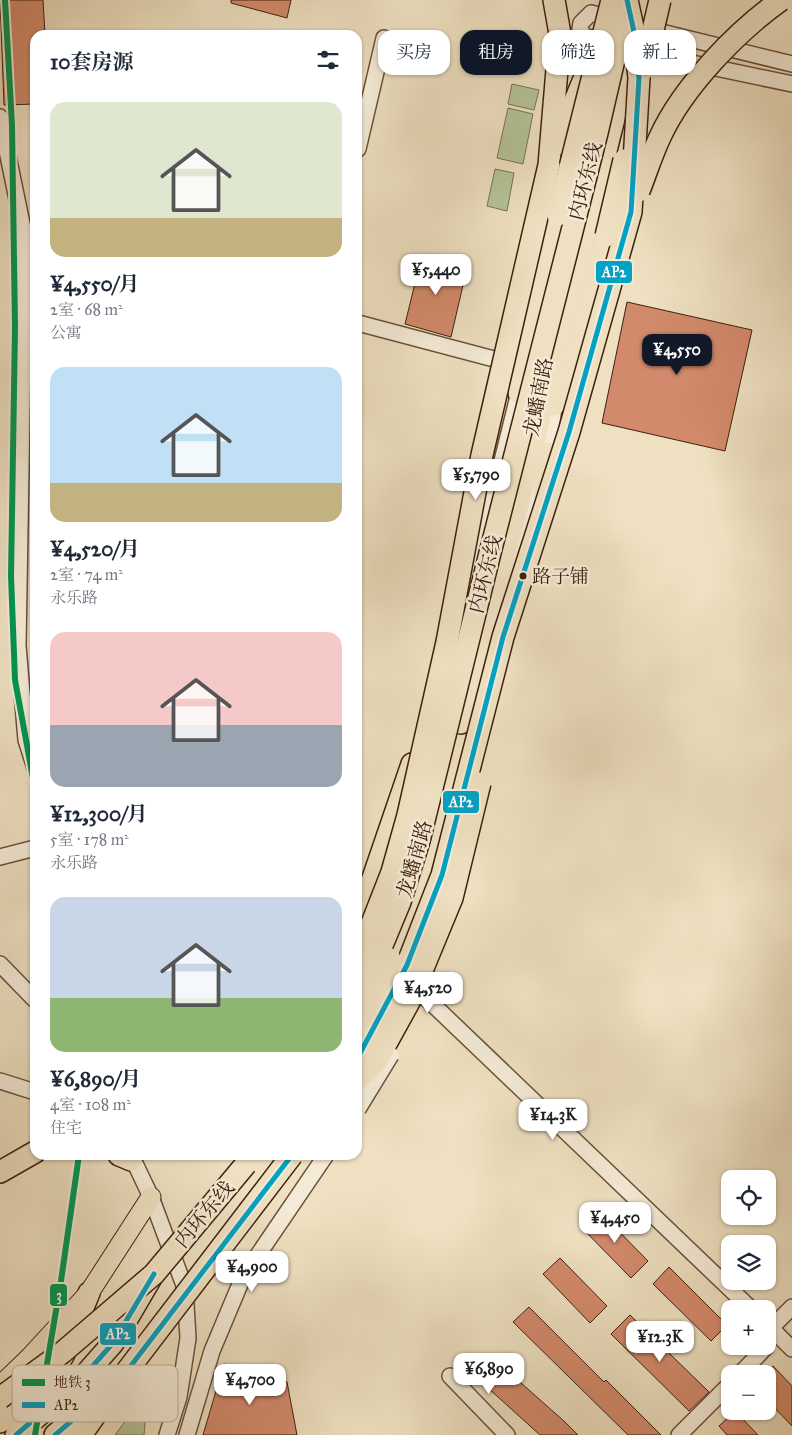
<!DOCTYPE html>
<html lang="zh">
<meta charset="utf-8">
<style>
:root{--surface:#fff;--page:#f2f2f3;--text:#1f2937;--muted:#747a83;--accent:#111827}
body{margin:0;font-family:"IM FELL Great Primer","Noto Serif SC",serif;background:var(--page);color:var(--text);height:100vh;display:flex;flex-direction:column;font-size:19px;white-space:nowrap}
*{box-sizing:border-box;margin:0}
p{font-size:16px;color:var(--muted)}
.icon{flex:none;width:28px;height:28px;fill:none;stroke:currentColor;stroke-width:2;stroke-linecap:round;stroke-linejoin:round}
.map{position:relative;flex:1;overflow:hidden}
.drawer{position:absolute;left:30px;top:30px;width:332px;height:1130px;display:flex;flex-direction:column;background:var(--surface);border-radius:15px;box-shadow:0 1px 4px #0004}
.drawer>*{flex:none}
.top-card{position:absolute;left:378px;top:30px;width:339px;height:45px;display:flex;gap:10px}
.controls{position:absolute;left:721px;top:1170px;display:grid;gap:10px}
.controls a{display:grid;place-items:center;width:55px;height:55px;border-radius:10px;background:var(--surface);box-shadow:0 1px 4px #0004;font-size:25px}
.price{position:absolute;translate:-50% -42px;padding:0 11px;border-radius:10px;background:#fff;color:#222;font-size:16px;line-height:32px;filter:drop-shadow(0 1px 2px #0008)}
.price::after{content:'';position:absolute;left:50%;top:30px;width:15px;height:11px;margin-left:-8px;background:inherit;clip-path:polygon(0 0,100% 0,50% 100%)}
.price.selected{background:var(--accent);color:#fff}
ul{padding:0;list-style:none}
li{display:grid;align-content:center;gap:10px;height:265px;padding:0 20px}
li span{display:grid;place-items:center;height:155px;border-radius:15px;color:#555}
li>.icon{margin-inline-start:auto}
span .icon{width:90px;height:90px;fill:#fffc;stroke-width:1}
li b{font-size:21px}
h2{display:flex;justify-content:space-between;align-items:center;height:60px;padding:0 20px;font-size:21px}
.pill{padding:0 18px;border-radius:15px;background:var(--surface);box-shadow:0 1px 4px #0004;font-size:18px;line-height:45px}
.pill.selected{background:var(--accent);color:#fff}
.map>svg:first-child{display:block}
</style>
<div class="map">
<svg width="792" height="1435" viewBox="0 0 792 1435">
<rect width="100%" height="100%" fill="#eee0c1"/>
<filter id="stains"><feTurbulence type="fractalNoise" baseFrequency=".004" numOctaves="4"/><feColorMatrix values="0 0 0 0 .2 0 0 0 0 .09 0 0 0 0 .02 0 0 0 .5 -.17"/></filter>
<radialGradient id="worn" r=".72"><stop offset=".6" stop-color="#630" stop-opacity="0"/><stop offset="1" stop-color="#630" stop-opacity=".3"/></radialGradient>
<g fill="#b3c397" stroke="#787252">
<polygon points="512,84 539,90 534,110 508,104"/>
<polygon points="508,108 533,114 523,164 497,158"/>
<polygon points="495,169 514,173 507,211 487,206"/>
<polygon points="148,1390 144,1435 115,1435"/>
</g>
<g fill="#d38a6c" stroke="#3e200c">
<polygon points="0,0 43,0 45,35 35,35 35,104 4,105"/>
<polygon points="231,0 291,0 287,18 231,3"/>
<polygon points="422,255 467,268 451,337 405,324"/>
<polygon points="627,302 752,330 725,451 602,423"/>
<polygon points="599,1211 648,1261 631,1278 582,1228"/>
<polygon points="560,1258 607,1306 590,1323 543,1274"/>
<polygon points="669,1267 727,1325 711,1341 653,1284"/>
<polygon points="529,1307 604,1382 606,1380 661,1435 628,1435 513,1322"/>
<polygon points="630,1315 709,1392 689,1411 611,1334"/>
<polygon points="494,1359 565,1422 578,1435 540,1435 477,1378"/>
<polygon points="224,1364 287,1382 297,1435 203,1435"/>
<polygon points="773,1366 792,1386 792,1426 768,1401 768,1371"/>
<polygon points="735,1411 758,1435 727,1435 719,1426"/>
</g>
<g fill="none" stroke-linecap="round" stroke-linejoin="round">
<g stroke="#6a5039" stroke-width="18">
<g id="minor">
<polyline points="645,28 792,64"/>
<polyline points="611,44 584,36 580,29 581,23 591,13 616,20"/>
<polyline points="654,55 792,84"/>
<polyline points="0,117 25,238 18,646 26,740 35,768"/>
<polyline points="358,149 384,38"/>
<polyline points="358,323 513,364"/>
<polyline points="502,606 547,453 556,396"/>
<polyline points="457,643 521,384"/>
<polyline points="0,857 35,848"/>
<polyline points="0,964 35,1000"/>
<polyline points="407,985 424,996 751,1309"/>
<polyline points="0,1081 35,1092"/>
<polyline points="131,1155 151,1197 185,1288 188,1338 179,1397 167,1435"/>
<polyline points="768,1325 792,1349"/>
<polyline points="771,1328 792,1307"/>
<polyline points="740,1374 767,1346"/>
<polyline points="450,1376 507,1435"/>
<polyline points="187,1435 212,1351 243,1277 326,1155"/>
<polyline points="679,1435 730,1384"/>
</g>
</g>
<g stroke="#3e200c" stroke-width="21">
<polyline id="major" points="0,1386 30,1357 89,1293 151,1197"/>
</g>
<g stroke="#3e200c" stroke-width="24">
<g id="highway">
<polyline points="557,144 584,79"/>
<polyline points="549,165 560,34 554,0"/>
<polyline points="519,393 520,366 558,215"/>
<polyline points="554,405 576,355 606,236"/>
<polyline points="545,497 547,453"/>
<polyline points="461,723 519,501 629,58"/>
<polyline points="358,922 412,764"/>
<polyline points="358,1035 364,1021"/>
<polyline points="119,1155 131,1160"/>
<polyline points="0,1172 35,1152"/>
<polyline points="0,1422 38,1390 63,1356 89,1293"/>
<polyline points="16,1435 83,1377 113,1343 151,1278"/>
<polyline points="55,1435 120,1380"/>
<polyline points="81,1435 101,1407"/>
</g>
</g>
<use href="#minor" stroke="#f4ebd7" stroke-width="15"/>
<use href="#major" stroke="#eee0c1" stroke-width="19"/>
<use href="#highway" stroke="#eee0c1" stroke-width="21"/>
<g stroke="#6a5039" stroke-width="18" stroke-linecap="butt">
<polyline id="minor-bridge" points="358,1109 391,1055"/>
</g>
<g stroke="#3e200c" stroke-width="24" stroke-linecap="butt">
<g id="highway-bridge">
<polyline points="644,69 660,0"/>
<path d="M639,191C646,173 652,154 660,137C683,87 736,32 781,0"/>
<polyline points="558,215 612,0"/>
<polyline points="606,236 624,160"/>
<polyline points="358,959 392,872 408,815 447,642 482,455 549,165"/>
<polyline points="358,995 378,955 400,902 419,841 490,553 597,133 626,8"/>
<polyline points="364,1021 390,959"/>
<polyline points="358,1057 407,965 442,875 503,637 569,432 631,212 639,78 634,32 627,0"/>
<polyline points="358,1079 377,1060 409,1002 452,898 480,783"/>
<polyline points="120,1380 292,1155"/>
<polyline points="0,1398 63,1352 154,1274 246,1164"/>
</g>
</g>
<use href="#minor-bridge" stroke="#f4ebd7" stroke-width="15"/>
<use href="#highway-bridge" stroke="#eee0c1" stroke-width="21"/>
<g stroke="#f4ebd7" stroke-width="9">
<g id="bus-1">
<polyline points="358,1057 407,965 442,875 503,637 569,432 631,212 639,78 634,32 627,0"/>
<polyline points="16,1435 83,1377 113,1343 154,1274"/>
<polyline points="55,1435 120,1380 292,1155"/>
</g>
</g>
<use href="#bus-1" stroke="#03a2c4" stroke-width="5"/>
<g stroke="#f4ebd7" stroke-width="10">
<g id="metro-1">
<polyline points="5,0 12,125 15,327 11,576 15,680 35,789"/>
<polyline points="35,1435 61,1281 79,1155"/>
</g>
</g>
<use href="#metro-1" stroke="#009651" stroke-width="6"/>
</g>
<circle fill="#3e200c" stroke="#f4ebd7" stroke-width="2" cx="523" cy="576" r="4.5"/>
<g text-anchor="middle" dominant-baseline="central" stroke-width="5" stroke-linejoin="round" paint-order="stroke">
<g font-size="19" fill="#3e200c" stroke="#f4ebd7" text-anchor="start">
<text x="532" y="576">路子铺</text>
</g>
<g font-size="20" fill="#3e200c" stroke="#f4ebd7">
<text transform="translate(585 181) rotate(-76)">内环东线</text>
<text transform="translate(538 397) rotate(-79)">龙蟠南路</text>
<text transform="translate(485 574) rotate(-76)">内环东线</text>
<text transform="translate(414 859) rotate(-74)">龙蟠南路</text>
<text transform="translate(204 1214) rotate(-50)">内环东线</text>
</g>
</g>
<rect x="12" y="1365" width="166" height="57" rx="8" fill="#f4ebd7" stroke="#bdae9a" stroke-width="1"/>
<rect x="22" y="1379" width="23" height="7" fill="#009651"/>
<rect x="22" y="1402" width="23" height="6" fill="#03a2c4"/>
<g font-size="14" fill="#3e200c">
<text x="54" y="1387">地铁 3</text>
<text x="54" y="1410">AP2</text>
</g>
<g stroke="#f4ebd7" stroke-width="2">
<rect x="595" y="260" width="38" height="24" rx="5" fill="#03a2c4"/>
<rect x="442" y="790" width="38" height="24" rx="5" fill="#03a2c4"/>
<rect x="49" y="1283" width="19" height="24" rx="5" fill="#009651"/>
<rect x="99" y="1322" width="38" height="24" rx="5" fill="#03a2c4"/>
</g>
<g font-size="14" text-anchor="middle" font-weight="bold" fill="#fff">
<text x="614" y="277">AP2</text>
<text x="461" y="807">AP2</text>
<text x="59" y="1300">3</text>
<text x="118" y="1339">AP2</text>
</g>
<rect width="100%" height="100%" filter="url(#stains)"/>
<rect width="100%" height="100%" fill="url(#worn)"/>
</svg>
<div class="controls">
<a><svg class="icon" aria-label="locate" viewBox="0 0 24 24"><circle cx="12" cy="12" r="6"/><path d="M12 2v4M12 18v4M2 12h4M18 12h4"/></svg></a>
<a><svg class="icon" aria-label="layers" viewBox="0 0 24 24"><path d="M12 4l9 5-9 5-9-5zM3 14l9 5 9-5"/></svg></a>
<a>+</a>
<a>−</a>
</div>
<b class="price" style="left:436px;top:296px">¥5,440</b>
<b class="price selected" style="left:677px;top:376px">¥4,550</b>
<b class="price" style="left:476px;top:501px">¥5,790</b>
<b class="price" style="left:428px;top:1014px">¥4,520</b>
<b class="price" style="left:553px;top:1141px">¥14.3K</b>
<b class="price" style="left:615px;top:1244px">¥4,450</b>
<b class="price" style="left:252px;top:1293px">¥4,900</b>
<b class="price" style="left:660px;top:1363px">¥12.3K</b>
<b class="price" style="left:489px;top:1395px">¥6,890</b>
<b class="price" style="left:250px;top:1406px">¥4,700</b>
<div class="top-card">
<a class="pill">买房</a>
<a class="pill selected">租房</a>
<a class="pill">筛选</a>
<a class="pill">新上</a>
</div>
<section class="drawer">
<h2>10套房源<svg class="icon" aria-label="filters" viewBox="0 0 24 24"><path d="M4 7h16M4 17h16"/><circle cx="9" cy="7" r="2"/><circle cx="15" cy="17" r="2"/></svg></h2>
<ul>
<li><span style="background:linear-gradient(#dfe7d0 75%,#c2b280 0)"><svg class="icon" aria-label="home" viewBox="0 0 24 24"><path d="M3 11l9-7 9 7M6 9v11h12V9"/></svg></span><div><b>¥4,550/月</b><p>2室 · 68 m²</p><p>公寓</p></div></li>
<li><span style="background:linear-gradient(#bfe0f5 75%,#c2b280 0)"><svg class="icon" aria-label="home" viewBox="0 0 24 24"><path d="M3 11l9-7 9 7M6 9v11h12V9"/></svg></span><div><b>¥4,520/月</b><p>2室 · 74 m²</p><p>永乐路</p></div></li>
<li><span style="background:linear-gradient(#f6c9c9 60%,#9aa5b1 0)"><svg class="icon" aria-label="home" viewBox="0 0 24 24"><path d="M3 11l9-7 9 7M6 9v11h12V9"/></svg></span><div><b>¥12,300/月</b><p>5室 · 178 m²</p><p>永乐路</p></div></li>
<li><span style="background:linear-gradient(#c9d6e8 65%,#8fb573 0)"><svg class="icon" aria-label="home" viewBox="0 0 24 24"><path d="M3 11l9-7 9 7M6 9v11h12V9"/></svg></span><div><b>¥6,890/月</b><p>4室 · 108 m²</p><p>住宅</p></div></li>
</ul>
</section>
</div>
